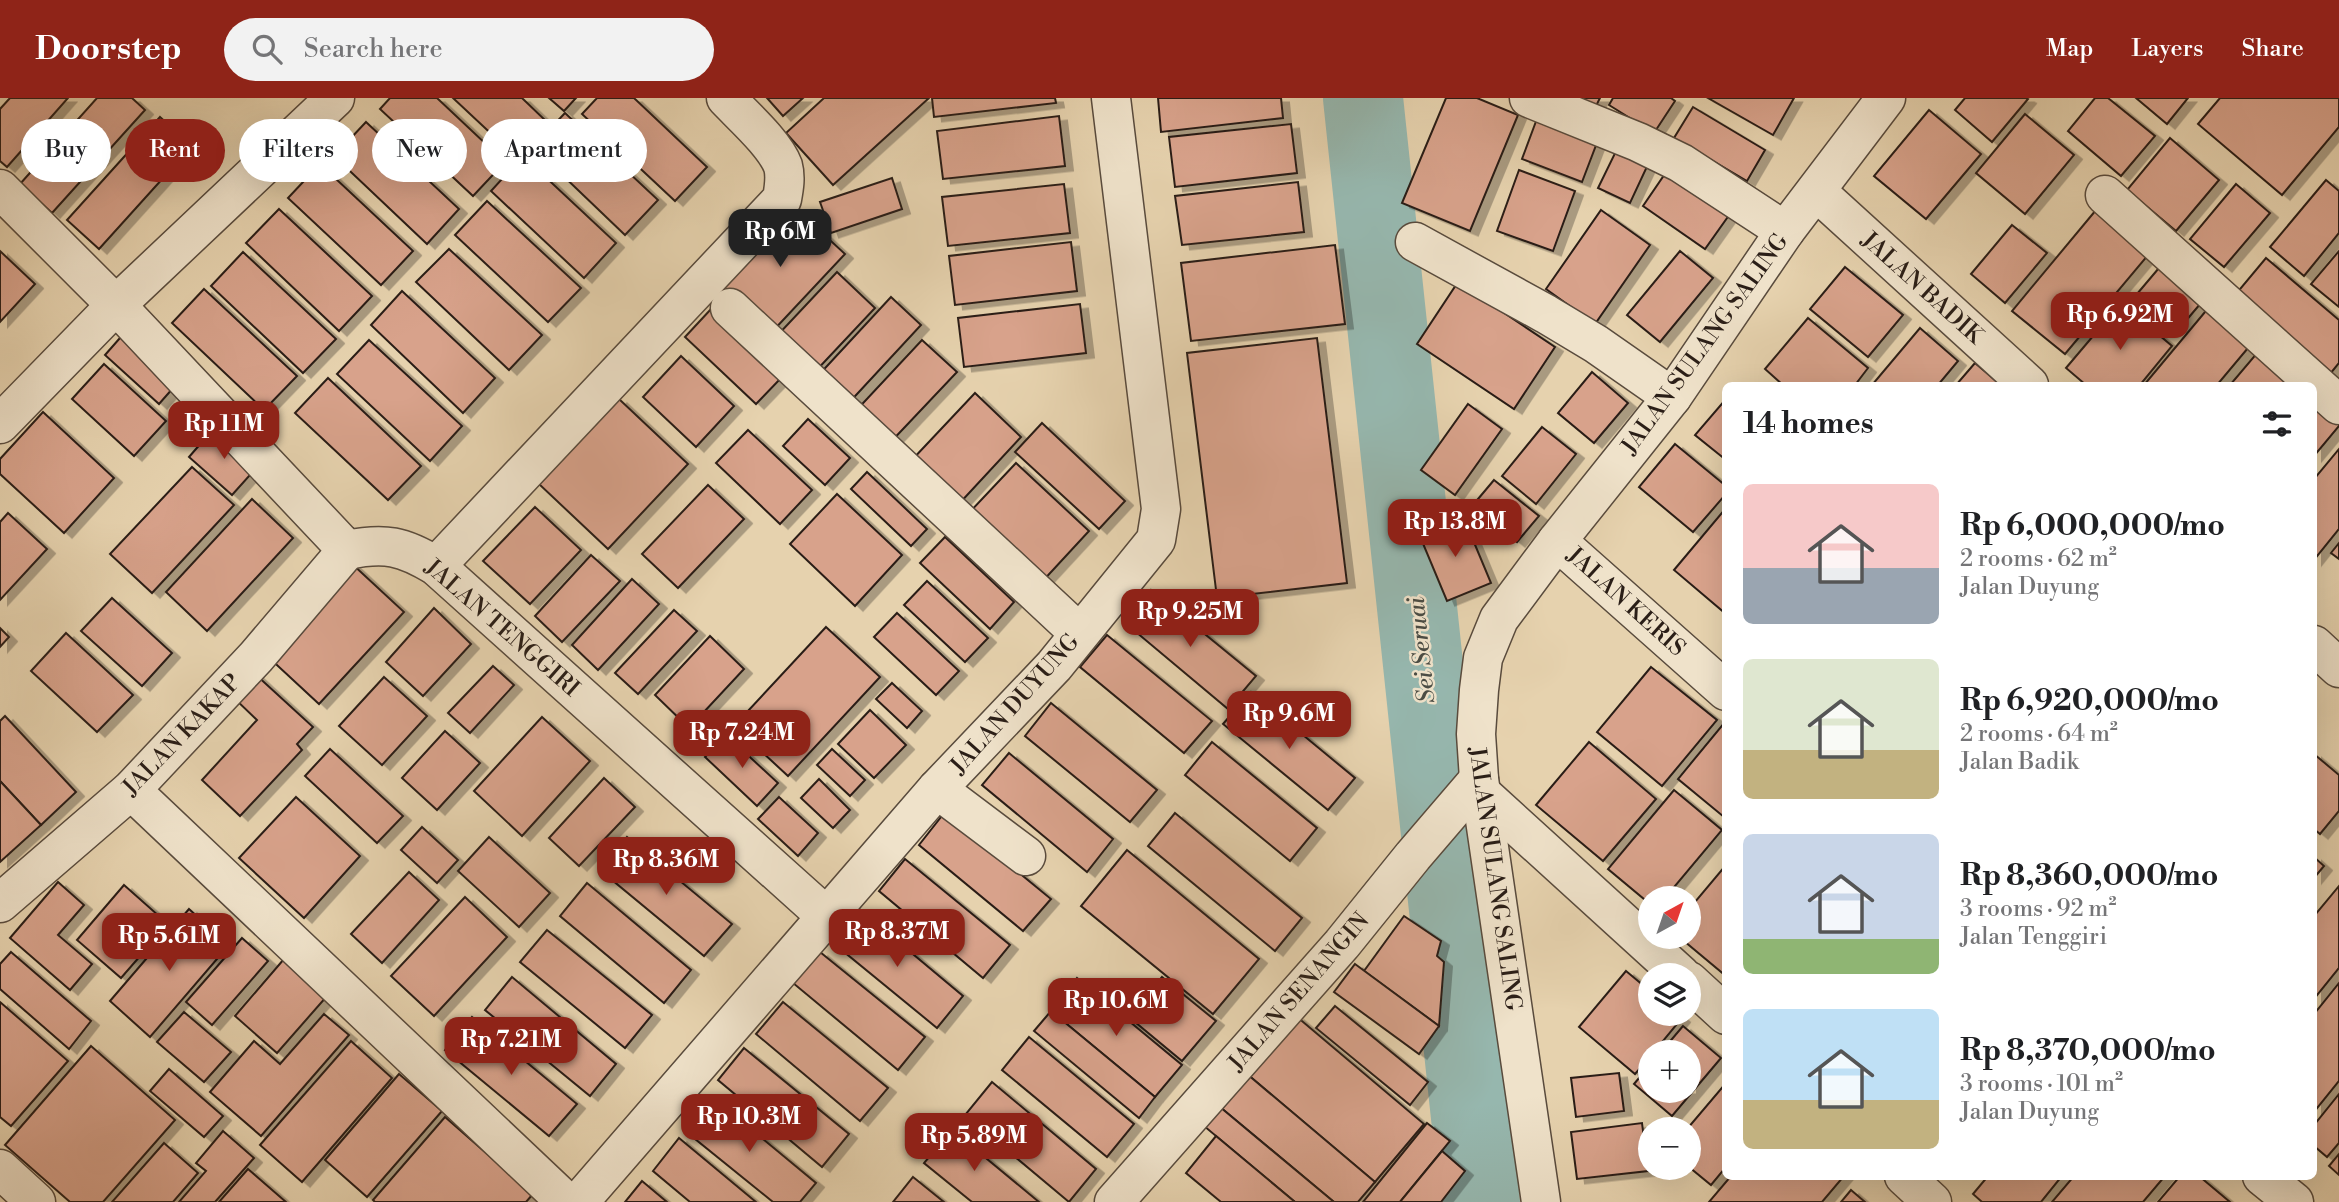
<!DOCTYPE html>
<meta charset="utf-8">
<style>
:root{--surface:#fff;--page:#f2f2f2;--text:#202124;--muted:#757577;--accent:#8f2418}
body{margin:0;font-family:"Libre Bodoni",serif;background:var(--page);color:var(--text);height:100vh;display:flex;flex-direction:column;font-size:26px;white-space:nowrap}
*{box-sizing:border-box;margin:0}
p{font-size:23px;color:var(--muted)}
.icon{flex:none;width:38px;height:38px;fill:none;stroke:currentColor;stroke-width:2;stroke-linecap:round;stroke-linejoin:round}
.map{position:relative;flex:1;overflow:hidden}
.drawer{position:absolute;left:1722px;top:284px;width:595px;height:798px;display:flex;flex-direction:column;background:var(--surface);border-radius:10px;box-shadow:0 7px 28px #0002}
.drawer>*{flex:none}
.banner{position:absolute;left:21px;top:21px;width:665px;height:63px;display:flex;gap:14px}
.needle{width:46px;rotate:40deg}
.tools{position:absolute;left:1638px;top:788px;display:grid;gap:14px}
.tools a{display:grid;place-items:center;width:63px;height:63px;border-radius:50%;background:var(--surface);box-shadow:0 7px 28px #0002;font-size:35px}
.price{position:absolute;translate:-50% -60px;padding:0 16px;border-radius:14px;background:var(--accent);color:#fff;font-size:23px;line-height:46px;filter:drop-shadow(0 2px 4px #0008)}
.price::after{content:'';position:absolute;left:50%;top:42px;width:21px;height:16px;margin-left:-10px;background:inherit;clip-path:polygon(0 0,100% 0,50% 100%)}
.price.selected{background:#222;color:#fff}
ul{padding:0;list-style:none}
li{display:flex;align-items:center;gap:21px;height:175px;padding:0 21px}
li span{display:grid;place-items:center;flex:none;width:196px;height:140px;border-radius:10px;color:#555}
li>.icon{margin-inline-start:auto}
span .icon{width:84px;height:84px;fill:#fffc;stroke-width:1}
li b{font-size:30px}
h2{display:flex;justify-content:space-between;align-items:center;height:84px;padding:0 21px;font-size:30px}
.chip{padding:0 24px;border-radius:32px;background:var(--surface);box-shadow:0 7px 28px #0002;font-size:24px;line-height:63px}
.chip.selected{background:var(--accent);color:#fff}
header{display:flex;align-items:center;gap:42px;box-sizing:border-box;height:98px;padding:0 35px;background:var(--accent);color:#fff}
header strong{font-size:33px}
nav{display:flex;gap:38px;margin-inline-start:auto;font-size:24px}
.search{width:490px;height:63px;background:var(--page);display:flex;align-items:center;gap:18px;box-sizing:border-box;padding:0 24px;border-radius:38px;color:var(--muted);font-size:26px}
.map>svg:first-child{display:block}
</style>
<header>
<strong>Doorstep</strong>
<div class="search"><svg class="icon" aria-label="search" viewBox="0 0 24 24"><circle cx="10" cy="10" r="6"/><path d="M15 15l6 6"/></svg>Search here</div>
<nav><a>Map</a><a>Layers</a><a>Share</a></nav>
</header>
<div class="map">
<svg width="2339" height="1104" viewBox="0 0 2339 1104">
<defs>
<filter id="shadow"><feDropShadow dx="8" dy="4.5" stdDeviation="0" flood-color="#0004"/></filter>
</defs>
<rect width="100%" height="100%" fill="#e6d2ae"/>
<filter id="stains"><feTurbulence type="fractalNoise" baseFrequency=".00286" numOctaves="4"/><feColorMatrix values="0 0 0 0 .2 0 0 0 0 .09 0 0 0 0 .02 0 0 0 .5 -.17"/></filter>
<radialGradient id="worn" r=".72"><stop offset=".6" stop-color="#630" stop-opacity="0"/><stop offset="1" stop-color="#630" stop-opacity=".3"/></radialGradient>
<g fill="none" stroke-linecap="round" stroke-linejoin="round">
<polyline stroke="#96b7ae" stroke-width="80" points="1363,0 1480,1104"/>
</g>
<g fill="#d8a28b" stroke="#2a1e17" stroke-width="2" filter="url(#shadow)">
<polygon points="10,0 68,0 7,69 0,63 0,11"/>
<polygon points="97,0 132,0 145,12 52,115 20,86"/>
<polygon points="390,0 437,0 505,64 473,98 380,11"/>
<polygon points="453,0 522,0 548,25 516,59"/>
<polygon points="549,0 576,0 564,13"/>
<polygon points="597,0 634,0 707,69 675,103 582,16"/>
<polygon points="767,0 803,0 783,18"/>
<polygon points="824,0 929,0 833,87 786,35"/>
<polygon points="932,0 1055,0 1056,5 934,19"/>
<polygon points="1158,0 1281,0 1283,20 1161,34"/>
<polygon points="1446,0 1477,0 1518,17 1470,133 1402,105"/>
<polygon points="1565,0 1600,0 1593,14"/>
<polygon points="1613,0 1671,0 1675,3 1654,35 1609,7"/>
<polygon points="1708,0 1794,0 1773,37"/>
<polygon points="1965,0 2026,0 2028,1 1992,44 1955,12"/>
<polygon points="2095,0 2108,0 2155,38 2121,78 2068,33"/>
<polygon points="2136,0 2188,0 2167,26"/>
<polygon points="2220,0 2339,0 2339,29 2282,97 2198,26"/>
<polygon points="1693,9 1765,52 1747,83 1674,40"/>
<polygon points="1929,12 1981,56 1926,121 1874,78"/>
<polygon points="565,15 658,102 625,137 533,49"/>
<polygon points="2025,16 2074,57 2025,116 1976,75"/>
<polygon points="1059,18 1065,68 943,81 937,33"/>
<polygon points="1538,18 1598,42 1582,84 1522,61"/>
<polygon points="160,19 192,48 99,151 67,122"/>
<polygon points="366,24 459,111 427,146 334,58"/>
<polygon points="1291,26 1297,75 1175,89 1169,39"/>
<polygon points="2170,40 2219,82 2176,133 2127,92"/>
<polygon points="1620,45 1651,60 1630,105 1598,90"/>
<polygon points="523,58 616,145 584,180 491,93"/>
<polygon points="320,66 413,153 381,187 288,100"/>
<polygon points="1669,70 1732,113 1705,151 1643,108"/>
<polygon points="1519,72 1575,93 1553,153 1497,133"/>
<polygon points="892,80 902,111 831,135 820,104"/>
<polygon points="2326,82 2339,93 2339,135 2304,178 2270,149"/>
<polygon points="1298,84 1304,134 1182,147 1175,98"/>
<polygon points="1064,86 1070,135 948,148 942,99"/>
<polygon points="2236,86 2270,115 2224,169 2190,141"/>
<polygon points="487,103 581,190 548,224 455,137"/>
<polygon points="791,106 845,156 770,236 716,186"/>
<polygon points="279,111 372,198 339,233 246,145"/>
<polygon points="1601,112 1650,147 1595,226 1546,191"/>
<polygon points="2096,112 2149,156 2065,256 2012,213"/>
<polygon points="2012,127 2047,155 2005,205 1971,176"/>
<polygon points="1071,144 1077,193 955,207 949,158"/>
<polygon points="1335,147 1345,226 1191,243 1181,165"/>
<polygon points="449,151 542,237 509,272 416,184"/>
<polygon points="0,153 35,186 0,224"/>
<polygon points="1680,153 1713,180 1660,244 1627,217"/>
<polygon points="2339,153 2339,209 2311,186"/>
<polygon points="243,154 336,241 303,275 211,188"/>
<polygon points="2266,160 2339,222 2339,265 2330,276 2235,197"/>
<polygon points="2164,164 2206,199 2179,231 2137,196"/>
<polygon points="1845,169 1903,217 1868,259 1810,211"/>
<polygon points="837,174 875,210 812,277 774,241"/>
<polygon points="1458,184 1555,249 1514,311 1417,246"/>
<polygon points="204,191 297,278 264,312 172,225"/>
<polygon points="402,193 495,280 463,315 371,227"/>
<polygon points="891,199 921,227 845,309 815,281"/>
<polygon points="2121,205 2172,248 2140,287 2086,287 2066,270"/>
<polygon points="1080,206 1086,255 964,269 958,220"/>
<polygon points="2210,208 2253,244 2217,287 2144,287"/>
<polygon points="712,210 783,278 756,306 685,239"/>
<polygon points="1808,220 1868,270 1855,287 1783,287 1765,271"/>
<polygon points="1920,230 1958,263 1938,287 1872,287"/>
<polygon points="127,232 181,281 159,306 105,257"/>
<polygon points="1317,240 1347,485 1217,500 1187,255"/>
<polygon points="369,242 462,328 430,363 337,276"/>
<polygon points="922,242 957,274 886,349 851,318"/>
<polygon points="2263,248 2295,287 2230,287"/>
<polygon points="681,258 734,308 696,349 643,299"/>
<polygon points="1975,265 2001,287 1956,287"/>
<polygon points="104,266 166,323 134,358 72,301"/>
<polygon points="1592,274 1628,305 1594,345 1558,315"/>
<polygon points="328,280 421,368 388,402 295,315"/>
<polygon points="975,295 1021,339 957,408 910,364"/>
<polygon points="2314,296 2339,317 2339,328 2314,358"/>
<polygon points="619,301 688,366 608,451 539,386"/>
<polygon points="1726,301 1726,362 1695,337"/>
<polygon points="1468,306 1502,331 1455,397 1421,372"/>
<polygon points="43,314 114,380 64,435 0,376 0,361"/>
<polygon points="808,321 850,360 825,387 783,348"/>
<polygon points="1042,325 1125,403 1099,431 1015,354"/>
<polygon points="215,329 259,367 232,397 189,359"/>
<polygon points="1542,329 1576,356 1536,406 1502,378"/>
<polygon points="748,332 812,392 780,426 716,365"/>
<polygon points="1675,346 1726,388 1726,396 1693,434 1639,389"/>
<polygon points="2339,351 2339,431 2314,462 2314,381"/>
<polygon points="1016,365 1089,433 1040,486 967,417"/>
<polygon points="192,369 234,407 152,495 110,456"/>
<polygon points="867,374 927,431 911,448 851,391"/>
<polygon points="1494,382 1539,418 1517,444 1473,407"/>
<polygon points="708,387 744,421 678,490 642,456"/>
<polygon points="837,396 902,457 855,508 790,446"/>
<polygon points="252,401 293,440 207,533 166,494"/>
<polygon points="535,409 581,452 530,506 483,463"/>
<polygon points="1726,410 1726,516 1674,472"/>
<polygon points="8,415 47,451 0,502 0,424"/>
<polygon points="1463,418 1491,485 1447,503 1419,436"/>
<polygon points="945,439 1014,504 990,531 920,465"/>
<polygon points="2339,445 2339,461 2331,455"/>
<polygon points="591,457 620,483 562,544 535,518"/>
<polygon points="350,464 404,514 319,606 265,556"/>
<polygon points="632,481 659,506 598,572 572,547"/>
<polygon points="927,483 988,540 965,564 904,507"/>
<polygon points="1151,492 1256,578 1228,611 1124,524"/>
<polygon points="112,500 172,555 142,588 81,533"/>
<polygon points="434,510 471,546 423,598 386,564"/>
<polygon points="674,512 697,533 638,596 615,575"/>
<polygon points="897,515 959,573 936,597 874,539"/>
<polygon points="826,529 880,579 788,678 734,628"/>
<polygon points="0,530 9,539 0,549"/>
<polygon points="66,535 133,597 97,634 31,573"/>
<polygon points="1107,537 1212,623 1184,655 1080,569"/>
<polygon points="710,538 744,571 689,630 655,597"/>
<polygon points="493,568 514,587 470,635 448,615"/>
<polygon points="1651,569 1717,622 1662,688 1597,634"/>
<polygon points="254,575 313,629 297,646 302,652 240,718 202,682 257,622 233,599"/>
<polygon points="384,579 427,618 382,667 339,628"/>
<polygon points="892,585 922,613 907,630 876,601"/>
<polygon points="1251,594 1355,680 1328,712 1223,626"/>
<polygon points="1051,605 1157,692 1130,724 1025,638"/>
<polygon points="870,612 906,647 874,680 838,646"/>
<polygon points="5,618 76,694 41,727 0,683 0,623"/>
<polygon points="542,619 590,663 522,738 474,693"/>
<polygon points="1725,624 1726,717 1724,719 1678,681"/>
<polygon points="445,633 480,665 437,712 402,680"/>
<polygon points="726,637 778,685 757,708 705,659"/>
<polygon points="1212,644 1317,730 1290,763 1185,677"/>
<polygon points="1589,644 1656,701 1603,763 1536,707"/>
<polygon points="330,651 403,718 377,745 305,678"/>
<polygon points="832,651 865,682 850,698 817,667"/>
<polygon points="1009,655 1113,741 1087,774 982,687"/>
<polygon points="2314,656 2339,677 2339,713 2320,736 2314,731"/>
<polygon points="604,680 635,709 579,768 549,740"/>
<polygon points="819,681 850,712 833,730 801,700"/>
<polygon points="0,683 41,727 0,764"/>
<polygon points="1674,692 1722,732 1665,800 1650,800 1650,806 1608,771"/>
<polygon points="296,699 360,758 304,820 239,760"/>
<polygon points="779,699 818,735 798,758 758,721"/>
<polygon points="945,714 1051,801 1023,833 919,747"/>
<polygon points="1175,715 1302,820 1275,853 1148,748"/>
<polygon points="422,729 458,762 437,785 401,752"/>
<polygon points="489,739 550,795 519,829 458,773"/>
<polygon points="627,739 732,826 704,858 600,772"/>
<polygon points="1127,752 1259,861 1213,916 1081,808"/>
<polygon points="2314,759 2324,768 2314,780"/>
<polygon points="905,761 1010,847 983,880 879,793"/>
<polygon points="1726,767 1726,878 1678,838 1689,838 1689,811"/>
<polygon points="409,774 439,802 382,865 351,836"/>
<polygon points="58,784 84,807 58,837 92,866 70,892 10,840"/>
<polygon points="587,785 691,872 664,905 560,818"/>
<polygon points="124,787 168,826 121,880 77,842"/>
<polygon points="2339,788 2339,870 2314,901 2314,818"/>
<polygon points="465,799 507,839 434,918 391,878"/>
<polygon points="189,811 229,847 150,939 110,903"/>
<polygon points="859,811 963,898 937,930 832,844"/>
<polygon points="1404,818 1441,843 1437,858 1444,864 1439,928 1364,873"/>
<polygon points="547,832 652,917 625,950 520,864"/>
<polygon points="242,840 268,863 212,927 186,904"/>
<polygon points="11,854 91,923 69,951 0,891 0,866"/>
<polygon points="820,854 925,939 898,972 793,885"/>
<polygon points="284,861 327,898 277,955 235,918"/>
<polygon points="1355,866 1439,928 1419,956 1334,894"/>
<polygon points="1626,873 1650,893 1650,915 1676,915 1682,920 1654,954 1650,954 1650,959 1635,976 1579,929"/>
<polygon points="512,879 616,966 590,998 485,912"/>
<polygon points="1162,879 1216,923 1182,963 1129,919"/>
<polygon points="1077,880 1182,967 1155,999 1051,913"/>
<polygon points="2339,885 2339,983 2314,1014 2314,916"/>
<polygon points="0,904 68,963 11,1028 0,1019"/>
<polygon points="783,904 888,990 860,1023 756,936"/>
<polygon points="1335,908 1428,984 1410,1007 1316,930"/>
<polygon points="1051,913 1155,999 1139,1020 1034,933"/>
<polygon points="184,914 231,954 204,984 157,944"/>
<polygon points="324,916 349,937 261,1038 210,994 254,943 280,966"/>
<polygon points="1296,918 1424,1026 1375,1084 1247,976"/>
<polygon points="472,919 577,1006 549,1038 445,952"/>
<polygon points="1683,928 1721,960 1672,1018 1634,986 1650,967 1650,992 1689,992 1689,954 1661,954"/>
<polygon points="1029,939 1134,1026 1107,1059 1002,972"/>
<polygon points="351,943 392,980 302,1084 260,1047"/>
<polygon points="91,948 175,1022 103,1104 70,1104 5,1047"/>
<polygon points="744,950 849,1036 822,1069 718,982"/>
<polygon points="169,971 223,1018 204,1039 150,993"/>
<polygon points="1619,975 1624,1013 1576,1019 1571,980"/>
<polygon points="399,976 442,1013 367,1099 325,1062"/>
<polygon points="1247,976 1375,1084 1358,1104 1334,1104 1220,1009"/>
<polygon points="992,984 1096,1071 1069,1104 965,1017"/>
<polygon points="1726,985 1726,1069 1711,1087 1689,1069 1689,1031 1687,1031"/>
<polygon points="2339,996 2339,1045 2327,1059 2314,1048 2314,1027"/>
<polygon points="711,998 816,1085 800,1104 773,1104 684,1032"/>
<polygon points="1220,1009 1334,1104 1295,1104 1204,1028"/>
<polygon points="445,1019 533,1096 526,1104 375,1104 373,1102"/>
<polygon points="1427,1025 1450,1043 1400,1104 1363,1104"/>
<polygon points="1642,1025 1648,1073 1577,1081 1571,1034"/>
<polygon points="952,1032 1039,1104 972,1104 924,1065"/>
<polygon points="223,1033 254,1060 215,1104 179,1104 206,1073 196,1065"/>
<polygon points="1216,1038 1295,1104 1221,1104 1186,1075"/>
<polygon points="679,1040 756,1104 690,1104 653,1073"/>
<polygon points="164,1045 198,1075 173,1104 112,1104"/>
<polygon points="1442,1053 1465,1073 1441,1104 1400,1104"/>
<polygon points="2339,1056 2339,1077 2329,1068"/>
<polygon points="248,1071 286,1104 219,1104"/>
<polygon points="1731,1078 1844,1078 1822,1104 1709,1104"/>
<polygon points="1988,1078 2062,1078 2041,1104 1982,1104 1973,1096"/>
<polygon points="2074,1078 2165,1078 2143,1104 2052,1104"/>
<polygon points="2180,1078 2199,1078 2230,1104 2158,1104"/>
<polygon points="913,1079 944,1104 893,1104"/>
<polygon points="642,1083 667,1104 625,1104"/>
<polygon points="1851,1092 1865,1104 1841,1104"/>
</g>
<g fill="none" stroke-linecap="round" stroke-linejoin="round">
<g stroke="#594b3d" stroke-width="41">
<g id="minor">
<polyline points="1529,0 1638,44 1681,65 1785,133"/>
<path d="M0,91L116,207L347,452C385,444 403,448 436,468L826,818"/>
<polyline points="1816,93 2029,287"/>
<polyline points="2105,97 2339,307"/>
<polyline points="1415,144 1546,216 1596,246 1672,299"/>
<polyline points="730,210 1079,535"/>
<polyline points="0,326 116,207 335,0"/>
<polyline points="1557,443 1726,593"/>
<path d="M436,468L782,101C784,90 786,79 783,68C775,46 743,18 726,0"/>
<polyline points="2314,547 2339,570"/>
<polyline points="937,691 1026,758"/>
<polyline points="131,692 566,1104"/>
<polyline points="1481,695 1681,877"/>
<polyline points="0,805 131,692 256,559 347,452"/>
<polyline points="1689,883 1726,917"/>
<polyline points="0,1071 36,1104"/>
<polyline points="1904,1078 1932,1104"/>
<polyline points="2262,1078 2294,1104"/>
<polyline points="579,1104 937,691 1054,568 1156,442 1161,411 1111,0"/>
<polyline points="1114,1104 1342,846 1413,758 1479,681"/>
<polyline points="1541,1104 1479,681 1476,636 1479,592 1483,560 1499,521 1557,443 1672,299 1785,133 1886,0"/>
</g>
</g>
<use href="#minor" stroke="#efe2ca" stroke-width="38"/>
</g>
<g text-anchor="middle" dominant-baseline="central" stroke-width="5" stroke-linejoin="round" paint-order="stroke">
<g font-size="23" fill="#2a1e17" stroke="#efe2ca">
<text transform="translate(1922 190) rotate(42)">JALAN BADIK</text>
<text transform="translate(1705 246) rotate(-54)">JALAN SULANG SALING</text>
<text transform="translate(1626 504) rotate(42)">JALAN KERIS</text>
<text transform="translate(502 530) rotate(41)">JALAN TENGGIRI</text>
<text transform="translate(1015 606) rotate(-48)">JALAN DUYUNG</text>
<text transform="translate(182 637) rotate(-46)">JALAN KAKAP</text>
<text transform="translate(1495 781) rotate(82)">JALAN SULANG SALING</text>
<text transform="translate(1299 894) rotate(-49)">JALAN SENANGIN</text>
</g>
<g font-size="24" font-style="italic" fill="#4a4c44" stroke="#efe2ca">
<text transform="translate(1422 552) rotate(-96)">Sei Seruai</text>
</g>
</g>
<rect width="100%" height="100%" filter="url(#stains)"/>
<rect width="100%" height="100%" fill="url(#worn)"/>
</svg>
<div class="tools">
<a><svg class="needle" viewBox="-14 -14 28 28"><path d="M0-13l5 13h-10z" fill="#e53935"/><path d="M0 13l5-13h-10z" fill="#757577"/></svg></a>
<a><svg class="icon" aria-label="layers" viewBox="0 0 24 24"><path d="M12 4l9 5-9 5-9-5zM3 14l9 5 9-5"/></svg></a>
<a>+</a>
<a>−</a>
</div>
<b class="price selected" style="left:780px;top:171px">Rp 6M</b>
<b class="price" style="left:2120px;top:254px">Rp 6.92M</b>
<b class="price" style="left:224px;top:363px">Rp 11M</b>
<b class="price" style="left:1455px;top:461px">Rp 13.8M</b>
<b class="price" style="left:1190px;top:551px">Rp 9.25M</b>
<b class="price" style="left:1289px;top:653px">Rp 9.6M</b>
<b class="price" style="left:742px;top:672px">Rp 7.24M</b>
<b class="price" style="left:666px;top:799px">Rp 8.36M</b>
<b class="price" style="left:897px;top:871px">Rp 8.37M</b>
<b class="price" style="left:169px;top:875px">Rp 5.61M</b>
<b class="price" style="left:1116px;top:940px">Rp 10.6M</b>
<b class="price" style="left:511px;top:979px">Rp 7.21M</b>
<b class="price" style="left:749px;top:1056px">Rp 10.3M</b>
<b class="price" style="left:974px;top:1075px">Rp 5.89M</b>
<div class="banner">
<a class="chip">Buy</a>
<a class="chip selected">Rent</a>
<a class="chip">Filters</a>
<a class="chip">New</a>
<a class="chip">Apartment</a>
</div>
<section class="drawer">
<h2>14 homes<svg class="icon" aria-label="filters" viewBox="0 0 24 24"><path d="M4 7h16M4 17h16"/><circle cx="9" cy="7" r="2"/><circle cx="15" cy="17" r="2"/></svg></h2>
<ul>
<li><span style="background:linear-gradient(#f6c9c9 60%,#9aa5b1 0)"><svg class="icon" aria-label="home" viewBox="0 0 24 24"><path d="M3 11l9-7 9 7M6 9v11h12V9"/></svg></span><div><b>Rp 6,000,000/mo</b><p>2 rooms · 62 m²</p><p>Jalan Duyung</p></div></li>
<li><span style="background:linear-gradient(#dfe7d0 65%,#c2b280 0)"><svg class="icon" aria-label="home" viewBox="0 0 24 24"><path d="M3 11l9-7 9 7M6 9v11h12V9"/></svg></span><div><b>Rp 6,920,000/mo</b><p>2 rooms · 64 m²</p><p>Jalan Badik</p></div></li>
<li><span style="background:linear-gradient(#c9d6e8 75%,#8fb573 0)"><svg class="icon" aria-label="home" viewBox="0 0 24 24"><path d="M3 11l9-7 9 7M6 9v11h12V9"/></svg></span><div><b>Rp 8,360,000/mo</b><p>3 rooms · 92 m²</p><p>Jalan Tenggiri</p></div></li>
<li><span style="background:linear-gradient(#bfe0f5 65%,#c2b280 0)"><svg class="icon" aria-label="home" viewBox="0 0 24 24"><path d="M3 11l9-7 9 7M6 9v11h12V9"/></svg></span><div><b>Rp 8,370,000/mo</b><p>3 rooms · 101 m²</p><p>Jalan Duyung</p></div></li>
</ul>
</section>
</div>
